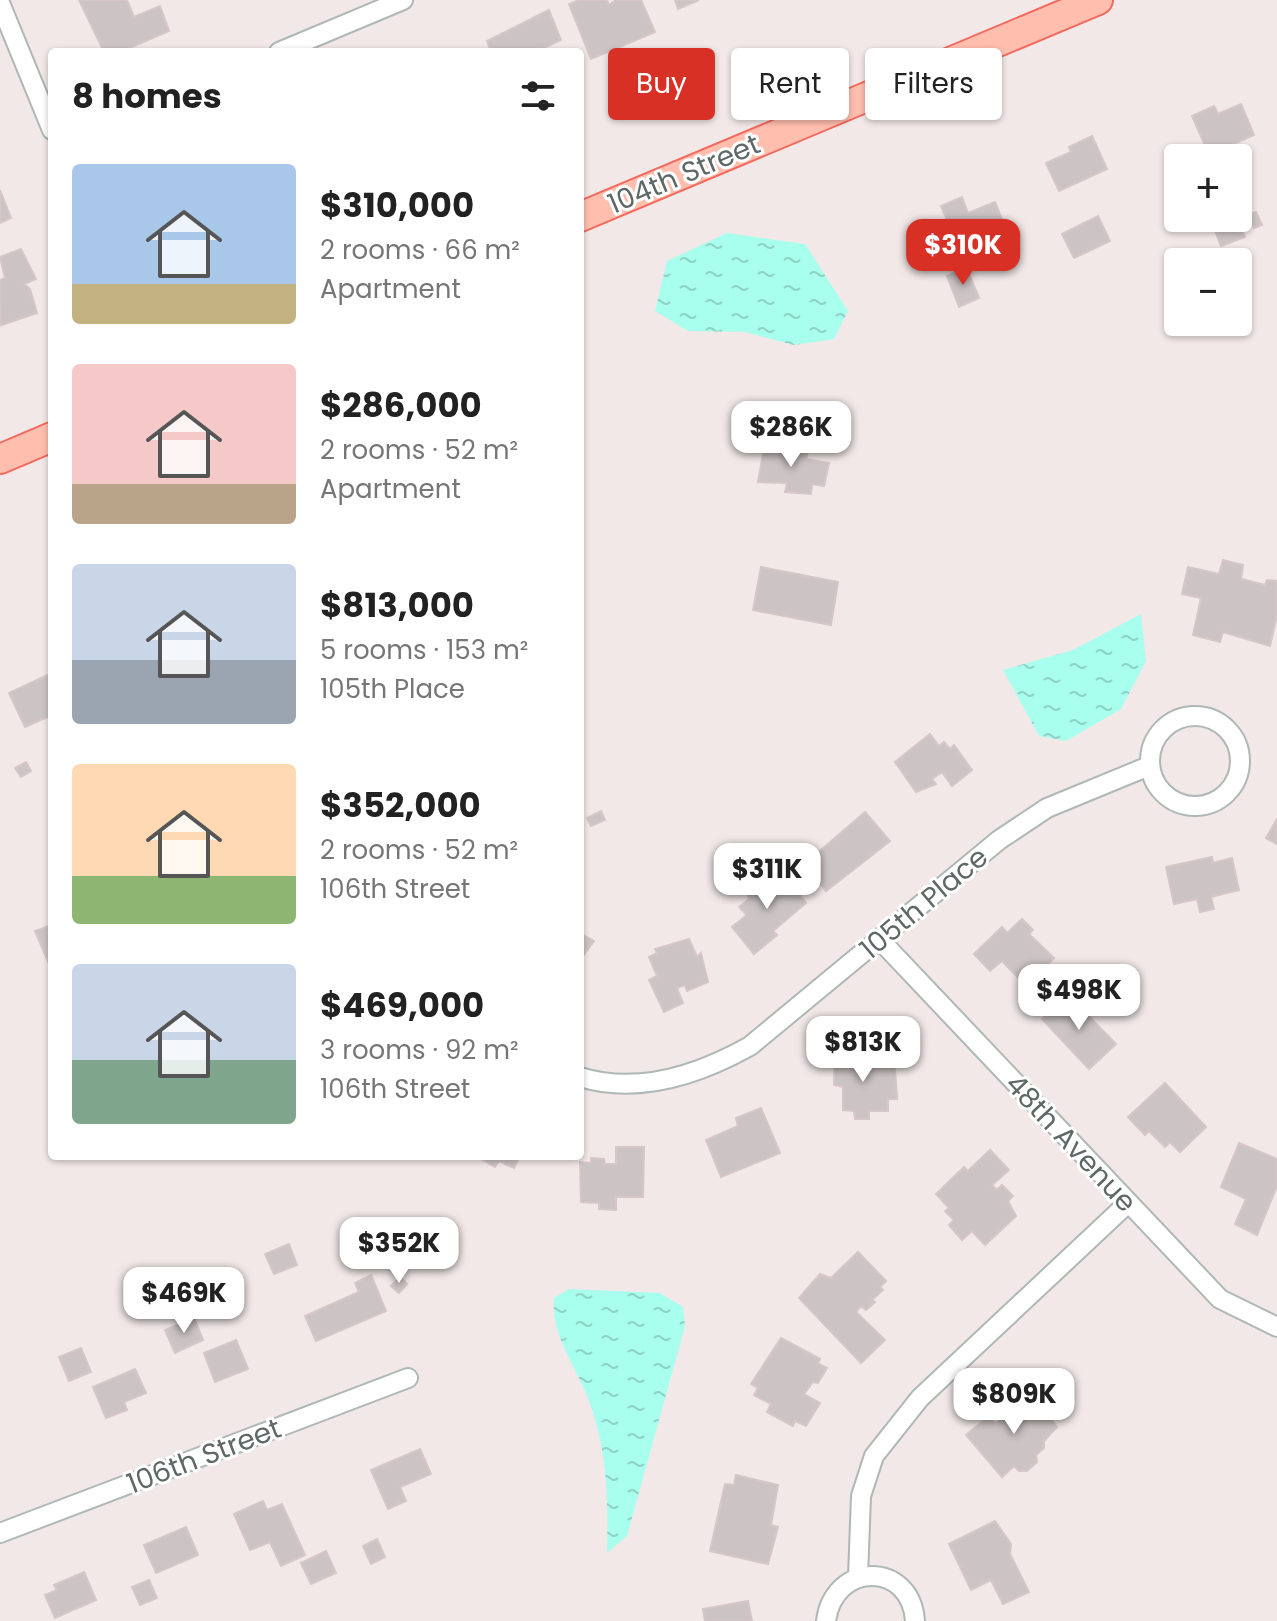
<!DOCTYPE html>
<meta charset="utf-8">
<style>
:root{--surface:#fff;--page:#f2f2f2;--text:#222;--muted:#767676;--accent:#d93025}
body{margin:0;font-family:Poppins,sans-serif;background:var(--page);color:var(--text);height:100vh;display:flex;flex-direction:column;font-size:30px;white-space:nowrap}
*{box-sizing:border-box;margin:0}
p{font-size:26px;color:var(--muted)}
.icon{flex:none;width:44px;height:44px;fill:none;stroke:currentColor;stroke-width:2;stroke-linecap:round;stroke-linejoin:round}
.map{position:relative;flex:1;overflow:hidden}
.side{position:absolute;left:48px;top:48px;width:536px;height:1112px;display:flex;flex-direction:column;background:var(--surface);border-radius:8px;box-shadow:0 2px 6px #0004}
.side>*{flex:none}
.hud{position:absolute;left:608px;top:48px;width:548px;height:72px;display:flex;gap:16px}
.buttons{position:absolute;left:1164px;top:144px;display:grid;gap:16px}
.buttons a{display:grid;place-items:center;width:88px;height:88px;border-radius:8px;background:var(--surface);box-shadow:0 2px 6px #0004;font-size:40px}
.price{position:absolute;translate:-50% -68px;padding:0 18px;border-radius:16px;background:#fff;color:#222;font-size:26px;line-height:52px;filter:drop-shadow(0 2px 4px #0008)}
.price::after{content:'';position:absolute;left:50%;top:48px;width:24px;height:18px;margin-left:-12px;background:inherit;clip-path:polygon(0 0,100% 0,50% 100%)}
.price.current{background:var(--accent);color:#fff}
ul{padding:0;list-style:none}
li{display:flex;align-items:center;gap:24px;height:200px;padding:0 24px}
li span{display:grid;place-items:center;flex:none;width:224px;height:160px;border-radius:8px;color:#555}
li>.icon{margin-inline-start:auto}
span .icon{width:96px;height:96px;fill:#fffc;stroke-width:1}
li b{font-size:34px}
h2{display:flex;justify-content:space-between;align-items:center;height:96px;padding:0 24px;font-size:34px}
.pill{padding:0 28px;border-radius:8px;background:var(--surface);box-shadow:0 2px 6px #0004;font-size:28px;line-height:72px}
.pill.current{background:var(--accent);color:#fff}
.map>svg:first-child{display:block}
</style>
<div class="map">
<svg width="1277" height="1621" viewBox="0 0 1277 1621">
<defs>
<pattern id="water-ripples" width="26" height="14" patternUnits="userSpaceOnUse" patternTransform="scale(2)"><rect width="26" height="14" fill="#a9ffed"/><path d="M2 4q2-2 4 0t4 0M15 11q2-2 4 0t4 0" fill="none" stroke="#8dd2c4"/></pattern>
</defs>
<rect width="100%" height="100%" fill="#f1e8e7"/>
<g fill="url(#water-ripples)">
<polygon points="727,233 805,244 848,311 834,339 794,345 745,332 688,331 655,311 667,261"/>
<polygon points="1141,614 1146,661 1121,709 1066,741 1039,736 1003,670 1073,650"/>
<path d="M569,1289L660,1293L683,1307L685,1326L627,1536L607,1553C608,1504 608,1460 593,1412C582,1374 550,1338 554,1298Z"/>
</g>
<g fill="#ccc4c4" stroke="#d6c6c5" stroke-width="2">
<polygon points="79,0 127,0 134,17 160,6 169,31 120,52 104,52"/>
<polygon points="579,0 607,0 609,5 616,0 641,0 655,32 591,59 569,4"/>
<polygon points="675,0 699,0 678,9"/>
<polygon points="549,10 561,40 535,52 491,52 487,41"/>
<polygon points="1241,104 1254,135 1209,155 1192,116 1214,106 1218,114"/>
<polygon points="1092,136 1107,169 1059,191 1046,163 1071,152 1069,147"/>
<polygon points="0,190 11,218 0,223"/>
<polygon points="962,197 968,213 995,202 1011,241 996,247 993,242 962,255 941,206"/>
<polygon points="1256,212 1262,225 1254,228 1248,215"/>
<polygon points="1098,216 1110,241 1074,258 1062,234"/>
<polygon points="1217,218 1237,218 1245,237 1221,246 1211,220"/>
<polygon points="21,249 36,279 24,284 30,289 37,313 1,325 0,280 5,278 0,257"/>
<polygon points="966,267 979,298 959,307 947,276"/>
<polygon points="765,442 798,446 797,453 808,452 806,459 829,463 824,486 812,484 811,494 785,492 787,483 758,482"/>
<polygon points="1223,560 1243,565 1241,579 1265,585 1267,580 1277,581 1277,615 1270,646 1223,632 1220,642 1193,635 1201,598 1182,594 1188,567 1219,574"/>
<polygon points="761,567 838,582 831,625 753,610"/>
<polygon points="52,673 52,715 25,727 9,693"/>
<polygon points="930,734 939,746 944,742 950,749 954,745 972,770 952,786 942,772 932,779 936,784 916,792 895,762"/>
<polygon points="26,762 31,771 21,777 15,768"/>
<polygon points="601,811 605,820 591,826 587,818"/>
<polygon points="865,812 890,841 826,891 805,864"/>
<polygon points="1277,819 1277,844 1266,838"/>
<polygon points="1212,857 1213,863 1232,858 1239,890 1211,897 1214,909 1200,912 1197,899 1174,904 1166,867"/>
<polygon points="780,872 806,903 773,931 777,935 754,954 732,927 747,915 739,907 749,899 746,889 754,882 764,886"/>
<polygon points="1022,919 1033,930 1029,934 1054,958 1027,987 1002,961 990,971 974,954 1002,927 1007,933"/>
<polygon points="52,925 52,971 35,931"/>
<polygon points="580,933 594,941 580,960"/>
<polygon points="689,939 697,957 701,953 708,982 687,991 685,985 677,988 683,1003 664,1012 649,980 657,976 649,957 657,953 655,949"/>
<polygon points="1067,994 1116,1044 1089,1069 1042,1019"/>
<polygon points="835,1049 863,1050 863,1069 871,1069 871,1065 895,1068 897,1099 888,1099 888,1111 869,1111 869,1119 855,1119 854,1111 843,1110 843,1087 834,1085"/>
<polygon points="1165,1083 1206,1127 1180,1152 1170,1142 1165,1147 1149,1131 1145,1135 1128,1117"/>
<polygon points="761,1108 780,1153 721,1177 706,1140 738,1126 736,1118"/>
<polygon points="1239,1143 1277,1159 1277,1186 1257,1235 1235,1224 1246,1199 1221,1187"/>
<polygon points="616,1147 644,1147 643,1197 616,1197 616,1210 599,1209 599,1203 581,1202 580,1162 591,1163 591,1158 604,1159 605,1164 616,1164"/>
<polygon points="990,1150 1009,1170 992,1185 997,1190 1002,1185 1013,1196 1008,1201 1016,1216 985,1245 972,1231 962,1240 949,1225 954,1220 945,1211 949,1208 936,1194 964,1167 968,1171"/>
<polygon points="476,1156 520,1156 514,1168 499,1161 495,1167"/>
<polygon points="289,1244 297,1265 274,1274 265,1254"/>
<polygon points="858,1252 886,1281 880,1287 883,1290 872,1300 875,1302 866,1310 861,1306 856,1312 885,1340 861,1363 799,1298 820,1274 831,1278"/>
<polygon points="371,1275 386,1311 316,1341 305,1316 359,1292 355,1283"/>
<polygon points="400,1277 407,1284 399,1293 391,1286"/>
<polygon points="194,1318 203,1340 175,1353 165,1330"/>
<polygon points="781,1338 820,1359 818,1363 827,1368 818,1383 813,1382 804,1394 820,1403 806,1426 795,1421 793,1426 767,1412 771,1404 754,1395 758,1388 751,1384"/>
<polygon points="236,1340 248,1369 215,1382 204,1353"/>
<polygon points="81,1348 91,1372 69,1381 59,1357"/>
<polygon points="135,1369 146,1393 124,1402 127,1410 106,1418 93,1387"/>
<polygon points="1031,1394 1057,1427 1044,1441 1044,1448 1036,1455 1037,1462 1027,1471 1019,1471 1014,1466 1002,1477 966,1435 988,1417 996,1424 1018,1398 1022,1402"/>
<polygon points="420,1449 431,1474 400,1487 406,1501 388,1509 371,1470"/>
<polygon points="736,1475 778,1485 771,1525 778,1527 768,1564 710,1551 725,1484 734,1485"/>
<polygon points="263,1501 267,1510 282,1504 305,1555 281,1566 270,1542 250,1550 234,1514"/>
<polygon points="995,1521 1011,1544 1010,1554 1029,1592 1003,1604 991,1580 971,1590 949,1544"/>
<polygon points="186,1527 198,1555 156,1573 144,1545"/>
<polygon points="377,1539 385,1557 371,1564 363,1546"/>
<polygon points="326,1551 336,1573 311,1584 301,1563"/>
<polygon points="84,1572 96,1600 55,1618 45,1595 57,1590 54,1585"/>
<polygon points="149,1580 157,1598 140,1605 132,1587"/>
<polygon points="748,1601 752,1621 705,1621 703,1609"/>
</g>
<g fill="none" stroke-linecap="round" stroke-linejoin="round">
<g stroke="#afb7b7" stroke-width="22">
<g id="minor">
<polyline points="0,3 52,130"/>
<polyline points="279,52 403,0"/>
<circle cx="1195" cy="761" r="45"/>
<polyline points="880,940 1220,1299 1277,1327"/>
<path d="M580,1077C638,1095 700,1074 750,1046L999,840L1047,808L1149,766"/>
<polyline points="0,1533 408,1378"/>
<polyline points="858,1577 861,1496 874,1456 920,1398 1128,1203"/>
<path d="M826,1621C834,1561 911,1561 915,1621"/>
</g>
</g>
<g stroke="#f4685d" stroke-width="32">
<g id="primary">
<polyline points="580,217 1098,0"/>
<polyline points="0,459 52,437"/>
</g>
</g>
<use href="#minor" stroke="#fff" stroke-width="18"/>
<use href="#primary" stroke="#ffbeae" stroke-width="28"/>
</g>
<g text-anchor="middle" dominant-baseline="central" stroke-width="6" stroke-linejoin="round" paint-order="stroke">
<g font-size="28" fill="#5e6867" stroke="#fff">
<text transform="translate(684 174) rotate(-23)">104th Street</text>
<text transform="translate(924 903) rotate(-40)">105th Place</text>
<text transform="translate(1071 1143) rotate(47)">48th Avenue</text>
<text transform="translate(204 1456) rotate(-21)">106th Street</text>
</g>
</g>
</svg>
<div class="buttons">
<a>+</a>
<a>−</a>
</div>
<b class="price current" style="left:963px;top:287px">$310K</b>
<b class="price" style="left:791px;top:469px">$286K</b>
<b class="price" style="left:767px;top:911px">$311K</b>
<b class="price" style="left:1079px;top:1032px">$498K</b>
<b class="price" style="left:863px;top:1084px">$813K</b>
<b class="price" style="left:399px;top:1285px">$352K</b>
<b class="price" style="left:184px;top:1335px">$469K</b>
<b class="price" style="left:1014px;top:1436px">$809K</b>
<div class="hud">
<a class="pill current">Buy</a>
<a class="pill">Rent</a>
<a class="pill">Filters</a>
</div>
<section class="side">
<h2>8 homes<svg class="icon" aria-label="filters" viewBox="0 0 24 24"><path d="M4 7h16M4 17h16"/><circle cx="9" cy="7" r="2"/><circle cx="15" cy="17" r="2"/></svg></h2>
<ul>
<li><span style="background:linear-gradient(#a9c7e8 75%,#c2b280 0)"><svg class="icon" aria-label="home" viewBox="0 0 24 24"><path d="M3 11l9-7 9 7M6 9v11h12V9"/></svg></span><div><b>$310,000</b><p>2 rooms · 66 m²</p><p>Apartment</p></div></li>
<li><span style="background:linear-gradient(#f6c9c9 75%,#b9a48a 0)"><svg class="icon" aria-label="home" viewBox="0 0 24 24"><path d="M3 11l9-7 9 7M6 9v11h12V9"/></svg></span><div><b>$286,000</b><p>2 rooms · 52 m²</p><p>Apartment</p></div></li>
<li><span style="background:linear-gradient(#c9d6e8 60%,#9aa5b1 0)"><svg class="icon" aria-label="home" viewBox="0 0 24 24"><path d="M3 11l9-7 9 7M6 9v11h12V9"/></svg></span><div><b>$813,000</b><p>5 rooms · 153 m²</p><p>105th Place</p></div></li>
<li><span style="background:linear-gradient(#ffd9b3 70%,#8fb573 0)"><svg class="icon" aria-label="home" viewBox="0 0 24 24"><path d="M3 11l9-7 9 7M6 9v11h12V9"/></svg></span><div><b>$352,000</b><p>2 rooms · 52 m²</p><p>106th Street</p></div></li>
<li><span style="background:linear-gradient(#c9d6e8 60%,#7fa58c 0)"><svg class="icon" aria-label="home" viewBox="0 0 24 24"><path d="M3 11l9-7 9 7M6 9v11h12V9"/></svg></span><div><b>$469,000</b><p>3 rooms · 92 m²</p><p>106th Street</p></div></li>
</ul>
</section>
</div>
